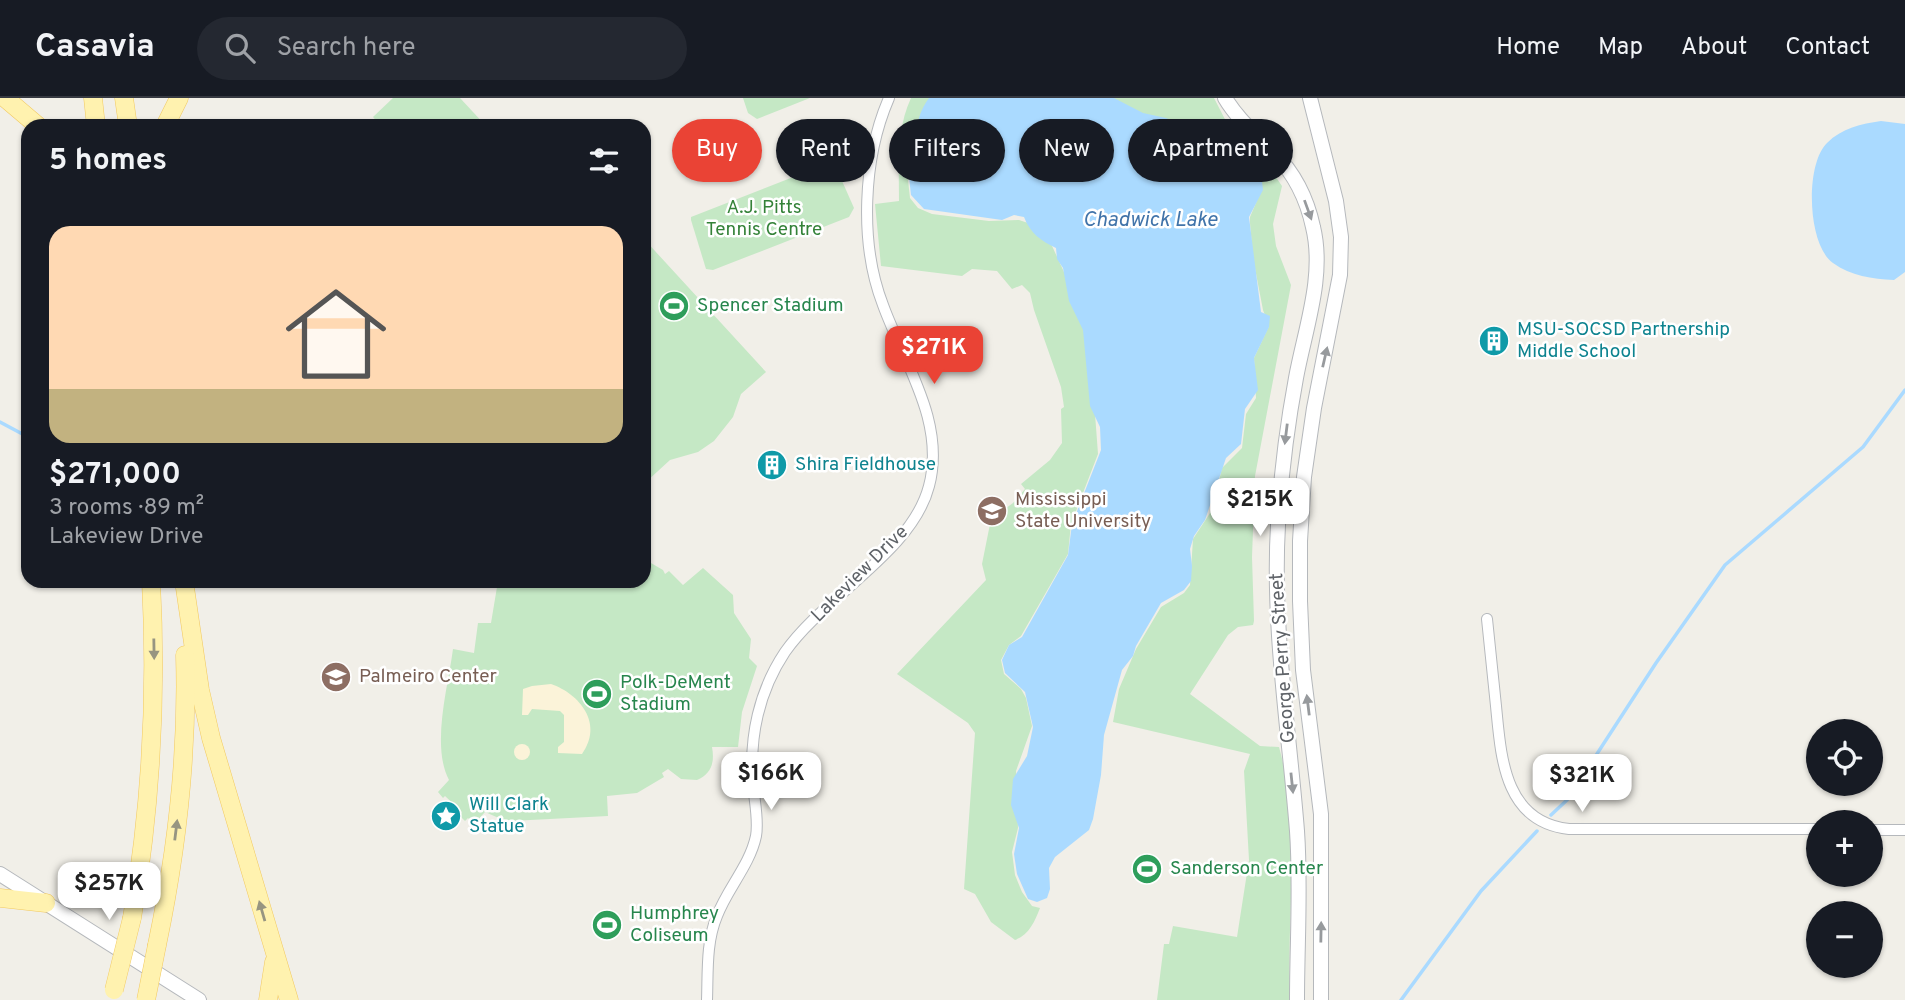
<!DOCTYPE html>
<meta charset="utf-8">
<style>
:root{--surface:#171b24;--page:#242831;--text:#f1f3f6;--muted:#9ea1a6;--line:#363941;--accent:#ea4335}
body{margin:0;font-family:Overpass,sans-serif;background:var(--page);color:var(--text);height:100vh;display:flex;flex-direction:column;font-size:26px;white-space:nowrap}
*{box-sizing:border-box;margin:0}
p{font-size:23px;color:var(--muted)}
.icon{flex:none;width:38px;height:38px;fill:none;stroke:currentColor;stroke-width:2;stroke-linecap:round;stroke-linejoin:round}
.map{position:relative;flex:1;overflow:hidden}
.details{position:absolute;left:21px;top:21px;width:630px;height:469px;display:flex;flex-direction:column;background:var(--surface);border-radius:21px;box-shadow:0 2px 5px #0004}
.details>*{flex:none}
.hud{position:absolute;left:672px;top:21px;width:665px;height:63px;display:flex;gap:14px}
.tools{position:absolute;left:1806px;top:621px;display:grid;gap:14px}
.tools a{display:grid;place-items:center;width:77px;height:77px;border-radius:50%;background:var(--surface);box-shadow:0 2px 5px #0004;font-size:35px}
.price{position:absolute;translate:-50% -60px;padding:0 16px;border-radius:14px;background:#fff;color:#222;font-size:23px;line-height:46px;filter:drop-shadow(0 2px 4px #0008)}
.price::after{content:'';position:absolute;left:50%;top:42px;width:21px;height:16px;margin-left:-10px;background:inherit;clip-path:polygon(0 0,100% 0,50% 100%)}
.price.current{background:var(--accent);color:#fff}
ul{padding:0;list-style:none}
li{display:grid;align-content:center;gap:14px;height:371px;padding:0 28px}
li span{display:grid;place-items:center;height:217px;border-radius:21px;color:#555}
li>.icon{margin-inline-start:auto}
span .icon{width:126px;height:126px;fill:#fffc;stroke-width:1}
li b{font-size:30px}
h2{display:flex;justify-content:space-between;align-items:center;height:84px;padding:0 28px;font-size:30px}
.tag{padding:0 24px;border-radius:32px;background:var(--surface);box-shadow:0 2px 5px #0004;font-size:24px;line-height:63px}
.tag.current{background:var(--accent);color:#fff}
header{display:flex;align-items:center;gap:42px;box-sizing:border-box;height:98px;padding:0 35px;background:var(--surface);border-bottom:2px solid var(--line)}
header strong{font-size:33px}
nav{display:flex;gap:38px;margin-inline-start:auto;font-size:24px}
.search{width:490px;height:63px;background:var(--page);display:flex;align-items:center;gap:18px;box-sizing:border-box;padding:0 24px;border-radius:38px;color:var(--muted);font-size:26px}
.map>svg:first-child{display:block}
</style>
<header>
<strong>Casavia</strong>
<div class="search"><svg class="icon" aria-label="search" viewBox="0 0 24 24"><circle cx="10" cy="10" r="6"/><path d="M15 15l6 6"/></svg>Search here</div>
<nav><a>Home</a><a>Map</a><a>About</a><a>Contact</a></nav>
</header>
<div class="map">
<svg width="1905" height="902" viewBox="0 0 1905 902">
<rect width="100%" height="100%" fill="#f1efe8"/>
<g fill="#c5e8c5">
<polygon points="393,0 460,0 486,28 381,28 373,19"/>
<polygon points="743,0 810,0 757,21 748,15"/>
<path d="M911,0H931L920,18L908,82L910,100L918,110L932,116L989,123L1019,122L1034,127L1047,137L1075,198L1091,262L1098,356L1071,426L1068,456L1021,538L1009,547L1001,562L1004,576L1021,591L1026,600L1032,628L1016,673L1018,730L1012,754L1015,777L1022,794L1032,808L1040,810C1035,823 1029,837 1015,842L991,824L975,796L964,791L975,635L968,625L897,576L986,482L982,466L991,421L1013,405L1025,391L1021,386L1050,362L1062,345L1061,311L1064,309L1061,289L1034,212L1030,195L1022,187L1012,191L997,173L972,171L962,178L881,168L875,106L899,103C899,68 896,32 911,0Z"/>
<path d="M1111,0H1214L1231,33L1267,66L1282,88L1273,126L1276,148L1291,187L1255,378L1252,459L1254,523L1253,527L1238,529L1228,537L1190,596L1260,648L1279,649C1302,731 1286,818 1290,902H1157L1164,846H1169L1173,828L1237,839L1249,762L1244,673L1250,656L1113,624L1119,591L1136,551L1161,509L1184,495L1190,487L1193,441L1212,412L1222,370L1242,350L1246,316L1256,300L1254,260L1269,228L1263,212L1253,160L1250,125V119L1261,93L1143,17Z"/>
<polygon points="829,65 835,67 854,110 849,119 713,172 706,171 691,122 691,119"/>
<polygon points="644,141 766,274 741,296 733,319 714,343 698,354 670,362 646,384"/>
<path d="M644,461L663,472L665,476L669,473L683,487L703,470L733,497L734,515L751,541L749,560L757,568L742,614L738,649H712C715,665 711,676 697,682L681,681L668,671L662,675L664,679L637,695L607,698L608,718L511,723L501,721L485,714L474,726L468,720L465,723L459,717L462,714L445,698L443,700L438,694L449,682C431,648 448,589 453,551L474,555L478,525H491L498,483H644Z"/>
</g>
<g fill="#fbf3d9">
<path d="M551,586C580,596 604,626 582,656L558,655V649L564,644V617L560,613L532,611L528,617H522L523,591L532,588Z"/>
<circle cx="522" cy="654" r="8"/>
</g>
<g fill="#aadaff">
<path d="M929,0H1114L1143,15L1166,20L1238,53L1261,75L1263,92L1249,119L1261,214L1270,218L1269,229L1254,260L1258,292L1245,311L1241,346L1226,360L1205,422L1194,438L1190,451L1192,468L1191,483L1184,492L1161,505L1136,548L1133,558L1122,572L1104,637L1101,677L1093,721L1089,732L1055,759L1049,770L1050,791L1047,800L1037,804L1028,801L1017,776L1014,756L1019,730L1011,707L1013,681L1027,658L1033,629L1025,594L1005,575L1002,562L1009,547L1022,539L1068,457L1072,426L1101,352L1100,329L1090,308L1083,232L1069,203L1063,170L1057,161L1056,150C1041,143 1030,135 1024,119L1014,117L1002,122L924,111L911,97L909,79L910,58L918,51C915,31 917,17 929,0Z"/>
<path d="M1881,23L1905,26V174L1894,182C1872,181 1851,178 1833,165C1807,147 1805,66 1827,45C1842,30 1861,26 1881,23Z"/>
</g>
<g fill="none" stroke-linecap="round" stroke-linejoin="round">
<g stroke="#aadaff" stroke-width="3.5">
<polyline points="0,324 28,339"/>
<polyline points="1551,717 1567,702 1656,565 1725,467 1863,349 1905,292"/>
<polyline points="1401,902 1481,793 1537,733"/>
</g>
<g stroke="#b5b8bc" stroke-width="12">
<g id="minor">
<path d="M1487,521C1490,550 1493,579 1496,608C1501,659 1504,724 1569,731H1818"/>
<polyline points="1871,732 1905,732"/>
<path d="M707,902C708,874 706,844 717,818C727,791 750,767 756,738C759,721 754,702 753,685C749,639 759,593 785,554C824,498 912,454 929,388C946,324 904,265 883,207C859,145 863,60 889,0"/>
</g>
</g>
<g stroke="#b5b8bc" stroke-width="16">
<g id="tertiary">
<path d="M1225,0C1238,22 1257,37 1274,55C1294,75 1307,101 1313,129C1325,178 1305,231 1296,280C1287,328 1281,377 1278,427C1272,529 1289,631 1297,733C1301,789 1297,846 1297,902"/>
<polyline points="1310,0 1336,103 1341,139 1340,177 1314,310 1304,379 1300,443 1300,503 1303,572 1321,716 1321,902"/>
<polyline points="0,776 199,902"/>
</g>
</g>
<g stroke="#f2c960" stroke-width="19">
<g id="primary">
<polyline points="5,0 38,28"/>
<polyline points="93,0 96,28"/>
<polyline points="124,0 128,28"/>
<polyline points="165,28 179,0"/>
<polyline points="184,483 200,592 211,640 289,902"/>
<polyline points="0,800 46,805"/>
<path d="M132,820C151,709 157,595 151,483"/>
<path d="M157,847C177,752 188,655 185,557"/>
<polyline points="268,902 274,864"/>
</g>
</g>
<use href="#minor" stroke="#fff" stroke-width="10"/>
<use href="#tertiary" stroke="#fff" stroke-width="14"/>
<use href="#primary" stroke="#fff2af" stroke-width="18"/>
<g stroke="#f2c960" stroke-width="19" stroke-linecap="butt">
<g id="primary-bridge">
<polyline points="114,892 132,820"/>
<polyline points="146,902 157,847"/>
</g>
</g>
<use href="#primary-bridge" stroke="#fff2af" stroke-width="18"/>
</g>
<defs><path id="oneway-solid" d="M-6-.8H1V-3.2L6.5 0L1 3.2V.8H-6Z" transform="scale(1.75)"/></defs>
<g fill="#979a9d">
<use href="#oneway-solid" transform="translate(1308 112) rotate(70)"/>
<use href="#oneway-solid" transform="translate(1325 259) rotate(-77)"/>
<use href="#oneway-solid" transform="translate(1286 336) rotate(97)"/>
<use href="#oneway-solid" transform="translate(1308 607) rotate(-97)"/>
<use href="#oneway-solid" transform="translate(1292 685) rotate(84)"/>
<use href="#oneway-solid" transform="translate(1321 834) rotate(-89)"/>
</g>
<g fill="#979581">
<use href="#oneway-solid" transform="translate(154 551) rotate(89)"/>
<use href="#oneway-solid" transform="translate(176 732) rotate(-83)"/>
<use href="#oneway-solid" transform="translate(262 813) rotate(-106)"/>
</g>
<defs>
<g id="stadium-disc" transform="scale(1.575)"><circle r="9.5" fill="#2e9e5b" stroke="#fff"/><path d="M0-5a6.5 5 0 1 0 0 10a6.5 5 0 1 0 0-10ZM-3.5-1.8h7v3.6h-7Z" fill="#fff"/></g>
<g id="building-disc" transform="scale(1.575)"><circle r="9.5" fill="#0f9aa8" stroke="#fff"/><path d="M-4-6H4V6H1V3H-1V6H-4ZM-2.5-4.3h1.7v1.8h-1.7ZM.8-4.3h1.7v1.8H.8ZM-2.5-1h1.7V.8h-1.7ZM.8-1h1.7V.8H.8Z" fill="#fff"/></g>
<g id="university-disc" transform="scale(1.575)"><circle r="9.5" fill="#8d6e63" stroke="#fff"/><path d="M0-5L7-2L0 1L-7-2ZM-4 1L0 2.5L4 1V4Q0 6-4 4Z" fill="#fff"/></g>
<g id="sight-disc" transform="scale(1.575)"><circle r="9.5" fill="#0f9aa8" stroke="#fff"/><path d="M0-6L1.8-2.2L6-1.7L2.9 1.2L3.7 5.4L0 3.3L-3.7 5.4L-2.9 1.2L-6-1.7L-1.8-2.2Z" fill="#fff"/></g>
</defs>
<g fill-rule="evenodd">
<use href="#stadium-disc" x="674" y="208"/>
<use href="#building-disc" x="1494" y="243"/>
<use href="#building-disc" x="772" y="367"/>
<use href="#university-disc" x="992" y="413"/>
<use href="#university-disc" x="336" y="579"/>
<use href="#stadium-disc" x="597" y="596"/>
<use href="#sight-disc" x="446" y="718"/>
<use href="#stadium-disc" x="1147" y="771"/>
<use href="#stadium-disc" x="607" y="827"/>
</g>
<g text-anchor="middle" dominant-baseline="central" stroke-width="5" stroke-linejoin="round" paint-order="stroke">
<g font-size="19" fill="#348238" stroke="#fff">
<text x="764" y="110">A.J. Pitts<tspan x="764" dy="22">Tennis Centre</tspan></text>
</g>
<g font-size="19" fill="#27864d" stroke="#fff" text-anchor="start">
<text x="697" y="208">Spencer Stadium</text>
<text x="620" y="585">Polk-DeMent<tspan x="620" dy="22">Stadium</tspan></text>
<text x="1170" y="771">Sanderson Center</text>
<text x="630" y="816">Humphrey<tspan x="630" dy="22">Coliseum</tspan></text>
</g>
<g font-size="19" fill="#0d838f" stroke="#fff" text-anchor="start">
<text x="1517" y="232">MSU-SOCSD Partnership<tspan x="1517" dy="22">Middle School</tspan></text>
<text x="795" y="367">Shira Fieldhouse</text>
<text x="469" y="707">Will Clark<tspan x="469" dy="22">Statue</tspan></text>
</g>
<g font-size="19" fill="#785e54" stroke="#fff" text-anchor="start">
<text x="1015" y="402">Mississippi<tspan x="1015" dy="22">State University</tspan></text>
<text x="359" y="579">Palmeiro Center</text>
</g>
<g font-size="19" fill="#5f6368" stroke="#fff">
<text transform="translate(860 476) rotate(-45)">Lakeview Drive</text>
<text transform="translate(1283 560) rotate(-94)">George Perry Street</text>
</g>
<g font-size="21" font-style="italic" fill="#4174aa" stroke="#fff">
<text x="1150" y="122">Chadwick Lake</text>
</g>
</g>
</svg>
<div class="tools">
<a><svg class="icon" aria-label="locate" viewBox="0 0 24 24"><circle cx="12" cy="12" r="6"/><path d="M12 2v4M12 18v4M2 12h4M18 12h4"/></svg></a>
<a>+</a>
<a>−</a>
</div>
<b class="price current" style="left:934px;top:288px">$271K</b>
<b class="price" style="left:1260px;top:440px">$215K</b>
<b class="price" style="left:771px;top:714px">$166K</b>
<b class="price" style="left:1582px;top:716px">$321K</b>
<b class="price" style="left:109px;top:824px">$257K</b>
<div class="hud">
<a class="tag current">Buy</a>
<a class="tag">Rent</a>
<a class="tag">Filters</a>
<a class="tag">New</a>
<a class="tag">Apartment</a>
</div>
<section class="details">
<h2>5 homes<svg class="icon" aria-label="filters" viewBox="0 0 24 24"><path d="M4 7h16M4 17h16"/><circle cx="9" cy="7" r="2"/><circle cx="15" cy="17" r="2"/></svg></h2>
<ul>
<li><span style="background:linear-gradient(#ffd9b3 75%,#c2b280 0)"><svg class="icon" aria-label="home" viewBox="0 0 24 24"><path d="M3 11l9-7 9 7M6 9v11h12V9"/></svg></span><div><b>$271,000</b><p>3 rooms · 89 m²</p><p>Lakeview Drive</p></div></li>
</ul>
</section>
</div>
